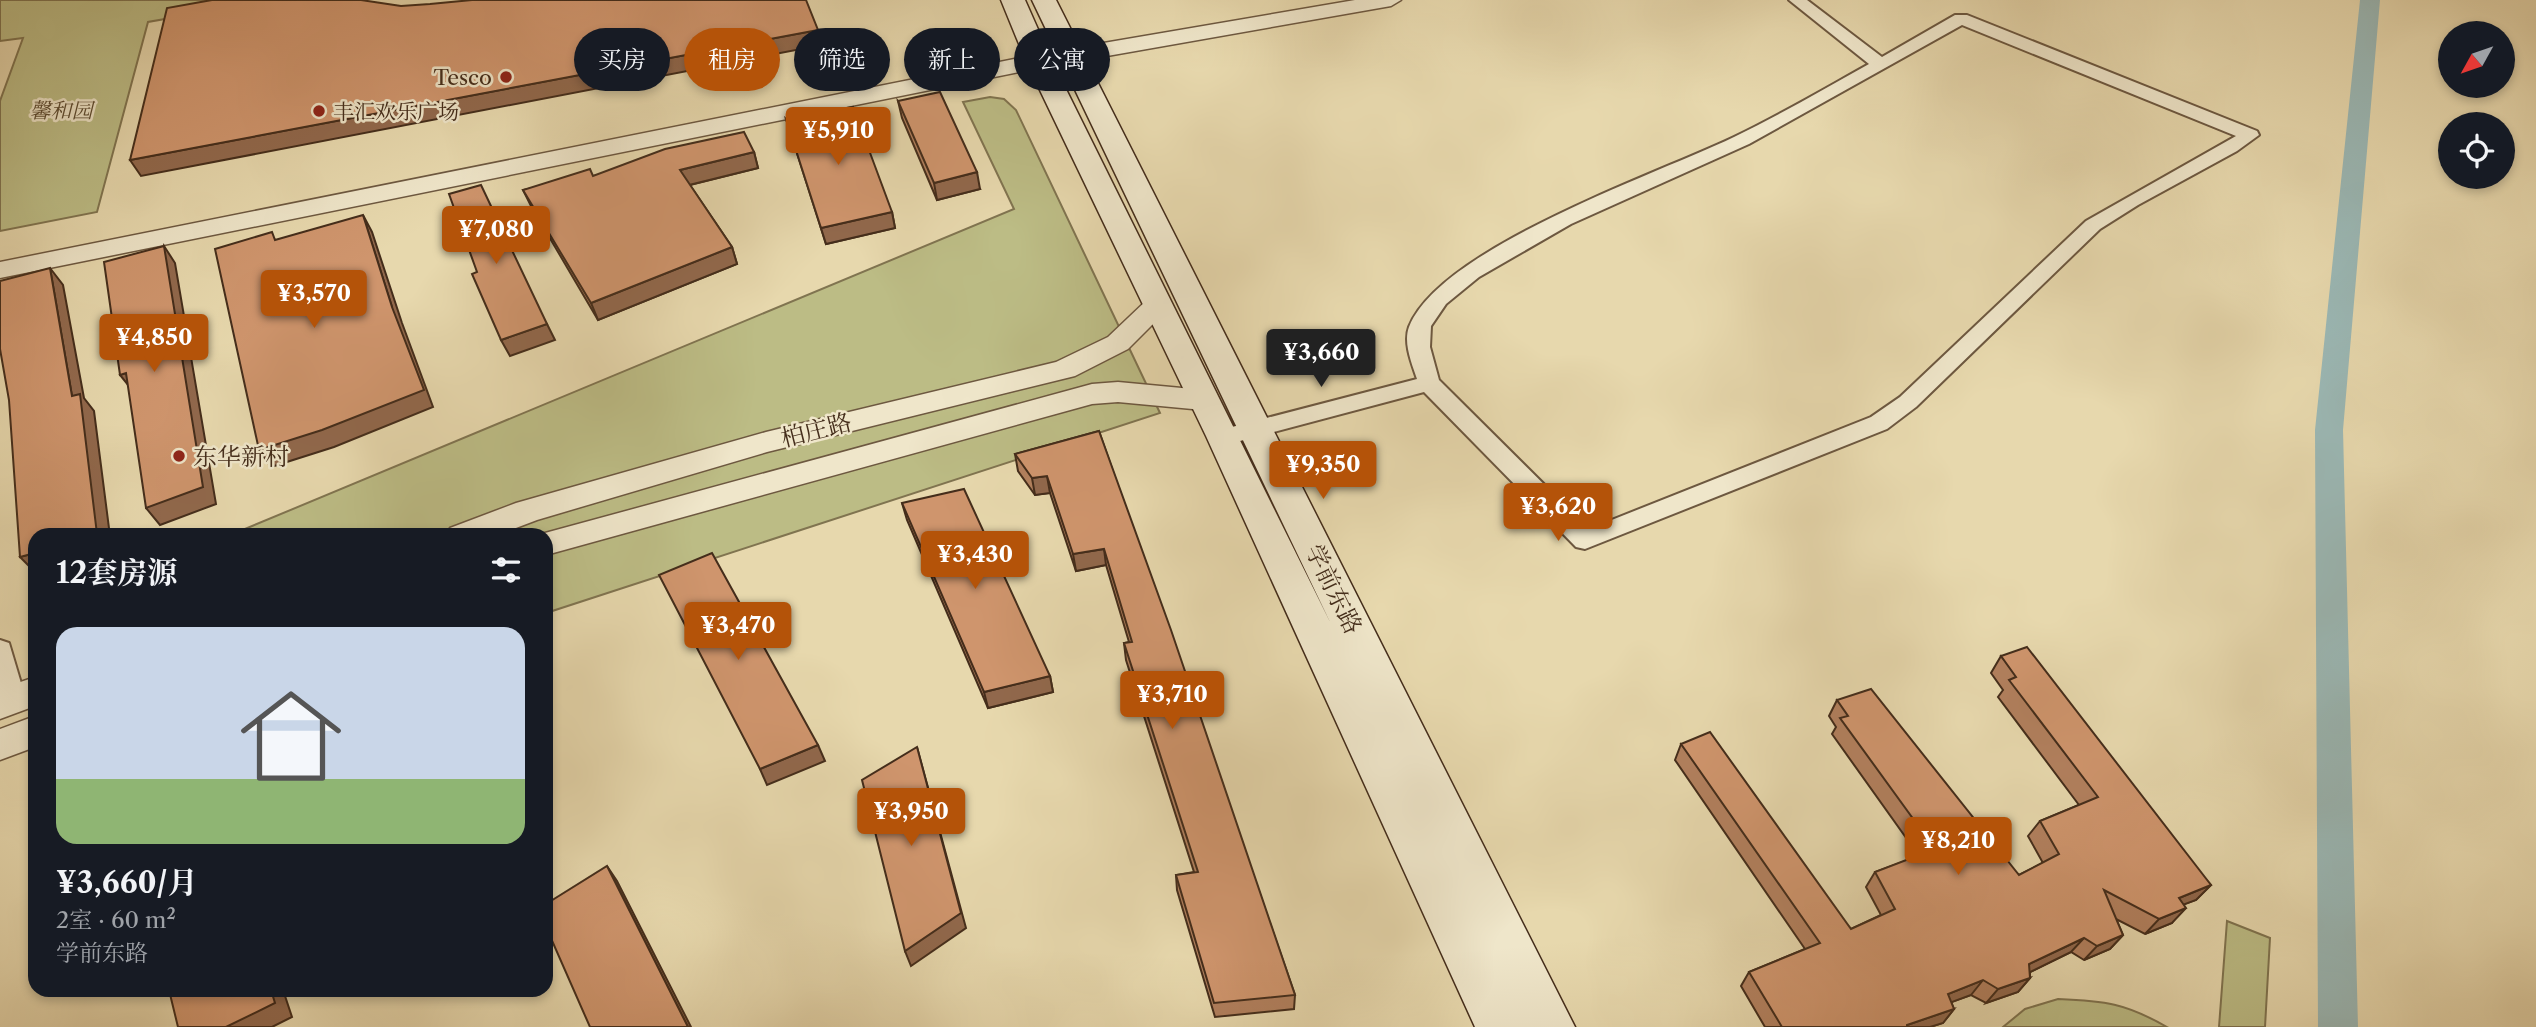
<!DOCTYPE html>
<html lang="zh">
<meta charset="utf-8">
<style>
:root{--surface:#171b24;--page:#20242c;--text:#f1f3f6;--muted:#9ea1a6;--accent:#b45309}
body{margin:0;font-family:"Libre Caslon Text","Noto Serif SC",serif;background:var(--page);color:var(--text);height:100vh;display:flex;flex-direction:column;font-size:26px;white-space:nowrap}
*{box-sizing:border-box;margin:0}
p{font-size:23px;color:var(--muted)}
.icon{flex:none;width:38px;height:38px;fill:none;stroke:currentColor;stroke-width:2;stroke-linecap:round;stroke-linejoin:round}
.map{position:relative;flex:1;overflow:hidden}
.panel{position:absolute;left:28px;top:528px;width:525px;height:469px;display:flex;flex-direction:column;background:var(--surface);border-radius:21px;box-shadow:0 4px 10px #0003}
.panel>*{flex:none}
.guide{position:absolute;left:574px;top:28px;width:665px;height:63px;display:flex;gap:14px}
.needle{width:46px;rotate:230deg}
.buttons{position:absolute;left:2438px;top:21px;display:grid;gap:14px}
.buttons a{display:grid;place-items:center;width:77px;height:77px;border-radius:50%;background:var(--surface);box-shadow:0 4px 10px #0003;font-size:35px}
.price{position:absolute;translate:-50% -60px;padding:0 16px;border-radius:7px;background:var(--accent);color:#fff;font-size:23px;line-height:46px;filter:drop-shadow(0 2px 4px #0008)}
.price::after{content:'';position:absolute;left:50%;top:42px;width:21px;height:16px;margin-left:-10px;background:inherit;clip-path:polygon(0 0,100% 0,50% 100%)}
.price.on{background:#222;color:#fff}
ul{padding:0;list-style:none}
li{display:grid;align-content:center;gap:14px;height:371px;padding:0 28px}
li span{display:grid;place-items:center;height:217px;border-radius:21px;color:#555}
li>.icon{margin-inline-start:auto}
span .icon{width:126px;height:126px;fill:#fffc;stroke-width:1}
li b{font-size:30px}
h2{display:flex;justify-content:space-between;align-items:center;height:84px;padding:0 28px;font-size:30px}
.pill{padding:0 24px;border-radius:32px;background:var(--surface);box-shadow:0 4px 10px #0003;font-size:24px;line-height:63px}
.pill.on{background:var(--accent);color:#fff}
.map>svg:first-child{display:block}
</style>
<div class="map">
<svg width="2536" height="1027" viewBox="0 0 2536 1027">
<rect width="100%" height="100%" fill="#e7d8ad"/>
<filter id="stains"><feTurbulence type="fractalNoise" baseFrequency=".00286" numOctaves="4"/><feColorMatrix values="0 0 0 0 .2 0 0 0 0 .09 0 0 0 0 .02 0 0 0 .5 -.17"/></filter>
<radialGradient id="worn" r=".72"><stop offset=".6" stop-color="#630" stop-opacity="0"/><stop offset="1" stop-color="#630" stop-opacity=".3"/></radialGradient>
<g fill="#bcbc85" stroke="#807450" stroke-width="2">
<polygon points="0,0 275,0 148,22 97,212 0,231 0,101 23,38 0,41"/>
<polygon points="990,97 1004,99 1016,110 1160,413 546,613 546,536 228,536 1014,209 963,102"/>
<polygon points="2227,921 2270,938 2265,1027 2219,1027"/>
<path d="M2058,999C2105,1001 2125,1003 2167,1027H2003L2025,1009Z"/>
</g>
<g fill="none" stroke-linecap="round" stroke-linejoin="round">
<polygon fill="#9bb8b5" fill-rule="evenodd" points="2360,0 2380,0 2343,430 2358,1027 2318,1027 2315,430"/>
<g stroke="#6d5840" stroke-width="4">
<g id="minor">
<path d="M1789,0H1807L1882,57L1955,15H1967L2257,131L2259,135L2237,151L2138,205L2100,229L1916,407L1887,429L1585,549L1576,547L1424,392L1240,441L1232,439L1228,433L1232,427L1417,379C1412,364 1403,343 1409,327C1440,248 1657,174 1734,137C1780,115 1824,89 1869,64ZM1962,25L2236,136L2086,221L1900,397L1871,417L1589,529L1439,380L1430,347L1431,326L1446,304L1479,277L1571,224L1749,144Z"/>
<polygon points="0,640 9,643 26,700 22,708 12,711 2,708 0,703"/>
</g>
</g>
<g stroke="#6d5840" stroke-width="3">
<g id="tertiary">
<polygon points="1355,0 1401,0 1391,6 1039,68 0,278 0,262 1039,54"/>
<polygon points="1158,296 1168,299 1172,305 1128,349 1075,376 767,452 537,520 495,536 445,536 450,528 516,503 766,432 1056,362 1108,337 1148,299"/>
<polygon points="1118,382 1203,390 1213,393 1218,400 1213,407 1203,410 1118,402 1092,404 546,555 546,536 534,536 1092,384"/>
<polygon points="35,677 35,706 0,719 0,689"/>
<polygon points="35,716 35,747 0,760 0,729"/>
</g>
</g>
<g stroke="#442d1b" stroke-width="3">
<polygon id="secondary" points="1001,0 1025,0 1052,61 1331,624 1032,0 1056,0 1575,1027 1475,1027 1206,436 1026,61"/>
</g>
<use href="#minor" fill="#efe6ca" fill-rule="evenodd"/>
<use href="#tertiary" fill="#efe6ca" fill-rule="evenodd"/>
<use href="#secondary" fill="#efe6ca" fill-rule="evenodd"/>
</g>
<g fill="#b2805e" stroke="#442d1b" stroke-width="2">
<polygon points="898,101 980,189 937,200 902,118"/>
<polygon points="786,119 892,212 895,228 826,244"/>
<polygon points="754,152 758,168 690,185 732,247 737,264 598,320 531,206 523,190 593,176"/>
<polygon points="1099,431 1295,995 1294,1009 1215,1017 1177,890 1176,875 1194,872 1126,660 1124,643 1129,642 1106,565 1076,571 1050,493 1035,495 1018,471 1015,454"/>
<polygon points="902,503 1050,676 1053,692 988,708 907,520"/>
<polygon points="2001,656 2211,885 2196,900 2184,904 2172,923 2145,934 2116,919 2123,935 2110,949 2084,960 2071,952 2030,972 2030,978 2018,992 1986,1003 1971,995 1951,1002 1954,1009 1943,1023 1930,1027 1765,1027 1741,986 1749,972 1805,949 1675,760 1681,744 1851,929 1881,915 1866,887 1875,872 1919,856 1832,734 1836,727 1829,716 1837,700 2019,875 2043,863 2028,836 2040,821 2079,805 1998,697 2003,690 1991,673"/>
</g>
<g fill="#91684c" stroke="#442d1b" stroke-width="2">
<polygon points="818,30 822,45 141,176 130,160"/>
<polygon points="754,152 758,168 685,186 680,170"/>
<polygon points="977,172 980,189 937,200 934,183"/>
<polygon points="892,212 895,228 826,244 821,228"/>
<polygon points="363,215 372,232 402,323 433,407 334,447 271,467 259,450 392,307"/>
<polygon points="164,246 175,263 216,504 160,525 146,508"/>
<polygon points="732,247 737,264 598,320 591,303"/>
<polygon points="50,268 63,285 84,398 94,411 110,536 91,536 72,396"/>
<polygon points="547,324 555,340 510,356 501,340"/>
<polygon points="126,373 133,391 120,375"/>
<polygon points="1047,476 1050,493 1035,495 1032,478"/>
<polygon points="1104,549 1106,565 1076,571 1073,554"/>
<polygon points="35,553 35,572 20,557"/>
<polygon points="1050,676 1053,692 988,708 984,692"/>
<polygon points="818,745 825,761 767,785 760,769"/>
<polygon points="917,747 966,928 911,966 905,951"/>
<polygon points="607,866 617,881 691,1027 688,1027"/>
<polygon points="2211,885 2196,900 2164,912 2179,898"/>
<polygon points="2186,908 2172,923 2145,934 2159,919"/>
<polygon points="2123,935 2110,949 2084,960 2097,946"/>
<polygon points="2084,938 2071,952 2016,979 2029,964"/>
<polygon points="2030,978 2018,992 1986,1003 1998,989"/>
<polygon points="1983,980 1971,995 1936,1008 1948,994"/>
<polygon points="271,990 283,990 292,1017 272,1027 226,1027"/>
<polygon points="1954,1009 1943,1023 1930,1027 1905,1027 1907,1025"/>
</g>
<g fill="#cf956d" stroke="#442d1b" stroke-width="2">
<polygon points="212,0 361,0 401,6 430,4 472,0 806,0 818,30 130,160 167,8"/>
<polygon points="940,92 977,172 934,183 898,101"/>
<polygon points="853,107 892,212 821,228 786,119"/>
<polygon points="744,132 754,152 680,170 732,247 591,303 523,190 590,169 593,176 665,149"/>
<polygon points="481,185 547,324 501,340 472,274 477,272 449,194"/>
<polygon points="363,215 392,307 424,390 322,430 259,450 215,249 272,232 275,240"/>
<polygon points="164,246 203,487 146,508 126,373 120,375 104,262"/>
<polygon points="50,268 72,396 80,394 97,534 91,536 35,536 35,553 20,557 9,400 0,349 0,281"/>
<polygon points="1099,431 1171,630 1295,995 1214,1003 1176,875 1198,872 1124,643 1132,642 1104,549 1073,554 1047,476 1032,478 1015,454"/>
<polygon points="964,489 1050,676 984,692 902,503"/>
<polygon points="712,553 818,745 760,769 659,575"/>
<polygon points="2027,647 2211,885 2179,898 2186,908 2159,919 2104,890 2123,935 2097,946 2084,938 2029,964 2030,978 1998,989 1983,980 1948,994 1954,1009 1907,1025 1907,1027 1782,1027 1749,972 1820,943 1681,744 1710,732 1851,929 1895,909 1875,872 1935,849 1840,718 1848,716 1837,700 1871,689 2019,875 2059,854 2040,821 2098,797 2009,680 2016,677 2001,656"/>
<polygon points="917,747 961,913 905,951 862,780"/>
<polygon points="607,866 688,1027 590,1027 546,927 546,904"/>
<polygon points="169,990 271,990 275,1003 226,1027 178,1027"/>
</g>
<g fill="#8f2418" stroke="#efe6ca" stroke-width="2.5">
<circle cx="506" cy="77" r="7"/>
<circle cx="319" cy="111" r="7"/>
<circle cx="179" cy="456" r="7"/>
</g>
<g text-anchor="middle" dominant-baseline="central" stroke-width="5" stroke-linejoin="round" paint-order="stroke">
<g font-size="21" fill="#442d1b" stroke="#efe6ca" text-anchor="end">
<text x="492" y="77">Tesco</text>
<text x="333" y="111" text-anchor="start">丰汇欢乐广场</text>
</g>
<g font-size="21" font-style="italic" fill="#5c4a30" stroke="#efe6ca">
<text x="61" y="110">馨和园</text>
</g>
<g font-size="24" fill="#442d1b" stroke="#efe6ca">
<text transform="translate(816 430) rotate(-14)">柏庄路</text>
<text transform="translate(1334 589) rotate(64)">学前东路</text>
</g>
<g font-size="24" fill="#442d1b" stroke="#efe6ca" text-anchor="start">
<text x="193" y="456">东华新村</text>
</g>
</g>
<rect width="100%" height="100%" filter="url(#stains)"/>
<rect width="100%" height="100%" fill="url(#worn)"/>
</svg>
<div class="buttons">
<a><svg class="needle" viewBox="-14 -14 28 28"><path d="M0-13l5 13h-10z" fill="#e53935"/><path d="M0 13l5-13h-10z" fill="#9ea1a6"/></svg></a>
<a><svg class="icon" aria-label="locate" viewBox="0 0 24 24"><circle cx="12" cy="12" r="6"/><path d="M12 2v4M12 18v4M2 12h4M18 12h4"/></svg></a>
</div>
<b class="price" style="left:838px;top:167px">¥5,910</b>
<b class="price" style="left:496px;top:266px">¥7,080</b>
<b class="price" style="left:314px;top:330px">¥3,570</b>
<b class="price" style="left:154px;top:374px">¥4,850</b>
<b class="price on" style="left:1321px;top:389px">¥3,660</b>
<b class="price" style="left:1323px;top:501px">¥9,350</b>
<b class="price" style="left:1558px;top:543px">¥3,620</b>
<b class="price" style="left:975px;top:591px">¥3,430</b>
<b class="price" style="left:738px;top:662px">¥3,470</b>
<b class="price" style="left:1172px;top:731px">¥3,710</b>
<b class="price" style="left:911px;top:848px">¥3,950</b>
<b class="price" style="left:1958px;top:877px">¥8,210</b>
<div class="guide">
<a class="pill">买房</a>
<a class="pill on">租房</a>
<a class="pill">筛选</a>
<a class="pill">新上</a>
<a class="pill">公寓</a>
</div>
<section class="panel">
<h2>12套房源<svg class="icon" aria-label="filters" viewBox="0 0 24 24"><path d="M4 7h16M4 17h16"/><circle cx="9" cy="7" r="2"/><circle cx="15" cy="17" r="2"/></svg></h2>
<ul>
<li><span style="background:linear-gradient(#c9d6e8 70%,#8fb573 0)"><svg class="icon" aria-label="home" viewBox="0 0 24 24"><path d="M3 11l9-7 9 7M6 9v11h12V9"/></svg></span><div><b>¥3,660/月</b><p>2室 · 60 m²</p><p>学前东路</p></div></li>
</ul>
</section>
</div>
